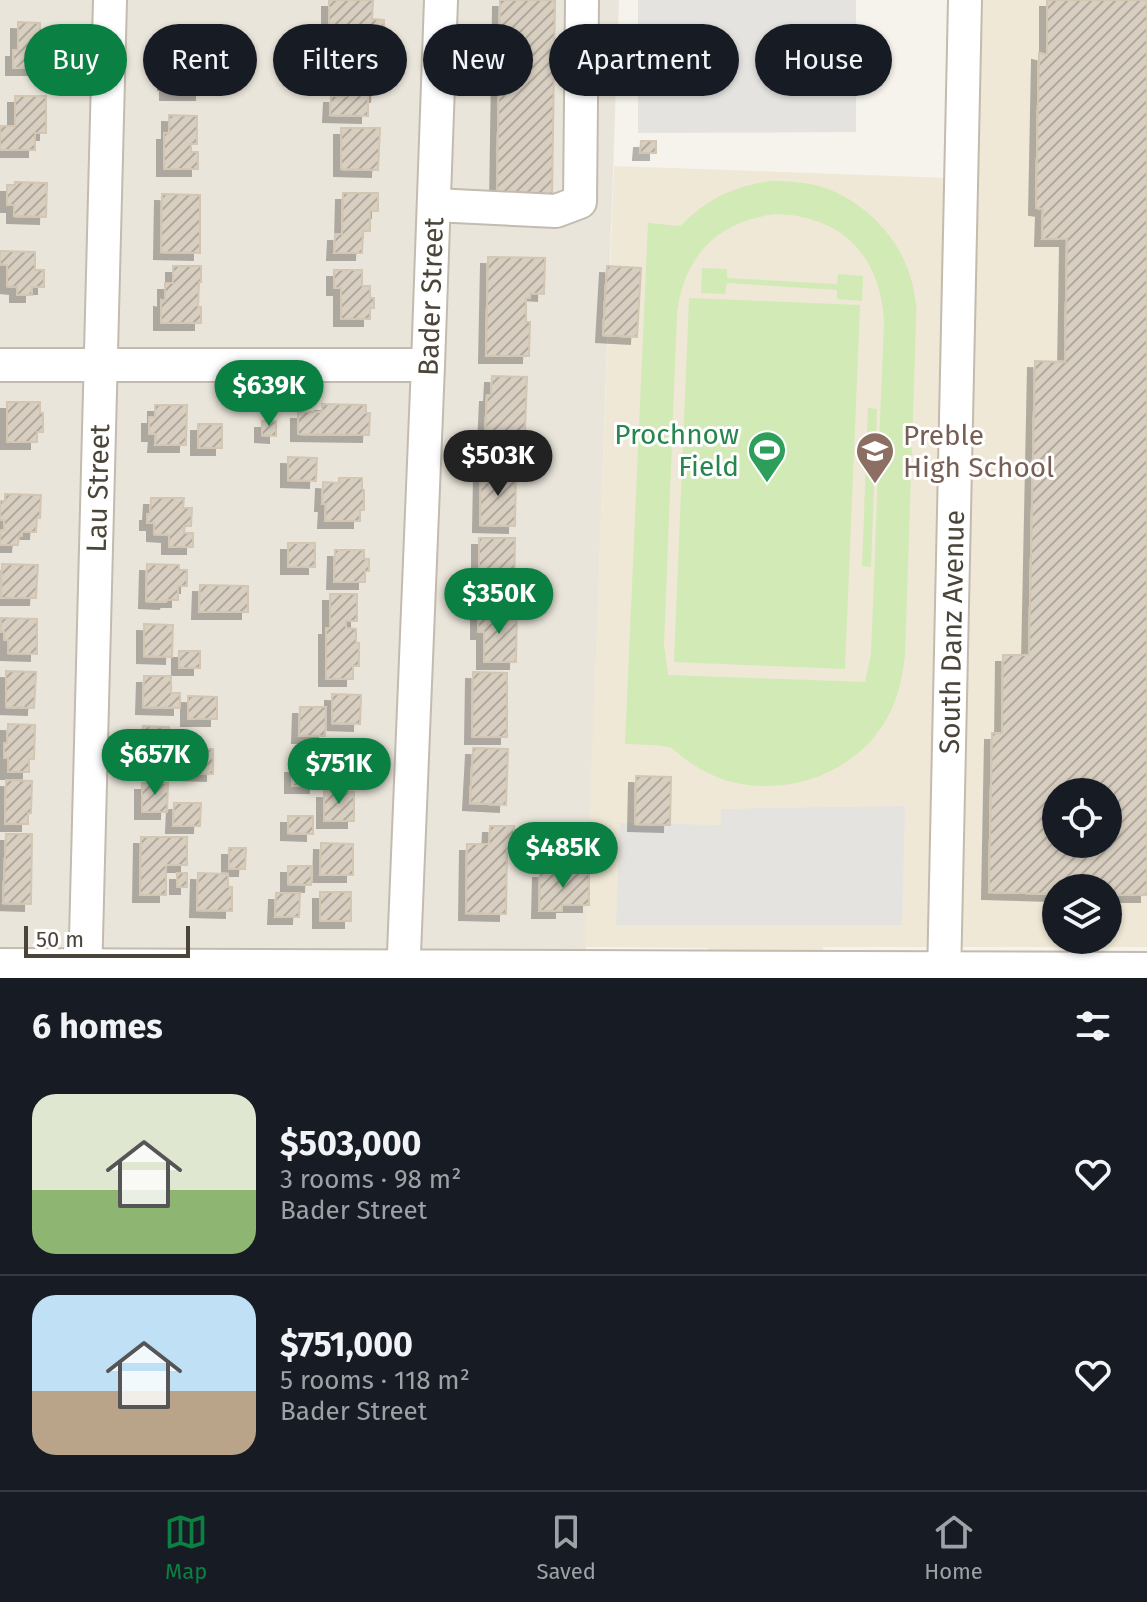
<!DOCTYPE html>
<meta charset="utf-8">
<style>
:root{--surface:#171b24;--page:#242831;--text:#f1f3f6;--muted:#9ea1a6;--line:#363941;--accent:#0b8043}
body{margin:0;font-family:"Fira Sans",sans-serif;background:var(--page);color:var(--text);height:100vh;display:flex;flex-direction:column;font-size:30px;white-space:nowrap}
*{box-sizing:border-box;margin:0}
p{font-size:26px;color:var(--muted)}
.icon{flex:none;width:44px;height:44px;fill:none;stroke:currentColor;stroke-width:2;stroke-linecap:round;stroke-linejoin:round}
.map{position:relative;height:978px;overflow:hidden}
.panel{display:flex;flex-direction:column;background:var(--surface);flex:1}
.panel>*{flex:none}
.top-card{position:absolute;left:24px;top:24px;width:1100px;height:72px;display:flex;gap:16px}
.tools{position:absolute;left:1042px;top:778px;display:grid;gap:16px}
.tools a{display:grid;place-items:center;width:80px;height:80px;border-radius:50%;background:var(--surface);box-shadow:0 2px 6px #0004;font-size:40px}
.scale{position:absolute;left:24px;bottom:20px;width:166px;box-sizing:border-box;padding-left:8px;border:4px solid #4b4439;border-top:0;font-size:22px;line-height:28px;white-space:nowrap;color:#4b4439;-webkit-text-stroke:6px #fff;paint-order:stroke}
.price{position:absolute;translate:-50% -68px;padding:0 18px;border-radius:28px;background:var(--accent);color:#fff;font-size:26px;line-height:52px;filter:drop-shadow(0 2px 4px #0008)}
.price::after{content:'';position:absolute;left:50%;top:48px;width:24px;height:18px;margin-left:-12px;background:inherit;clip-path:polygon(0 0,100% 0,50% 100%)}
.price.current{background:#222;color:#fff}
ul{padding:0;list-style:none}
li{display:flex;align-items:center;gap:24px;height:200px;padding:0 32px}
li+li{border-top:2px solid var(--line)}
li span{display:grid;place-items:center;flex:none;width:224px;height:160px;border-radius:24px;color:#555}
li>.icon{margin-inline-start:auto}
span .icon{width:96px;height:96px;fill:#fffc;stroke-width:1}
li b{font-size:34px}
h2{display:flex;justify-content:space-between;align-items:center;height:96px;padding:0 32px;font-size:34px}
.pill{padding:0 28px;border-radius:36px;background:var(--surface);box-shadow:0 2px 6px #0004;font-size:28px;line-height:72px}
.pill.current{background:var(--accent);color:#fff}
.dock{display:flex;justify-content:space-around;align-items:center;height:112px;border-top:2px solid var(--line);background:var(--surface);font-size:22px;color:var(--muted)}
.dock a{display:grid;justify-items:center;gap:4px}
.dock .current{color:var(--accent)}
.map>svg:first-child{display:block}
</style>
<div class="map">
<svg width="1147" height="978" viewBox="0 0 1147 978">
<defs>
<pattern id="building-hatch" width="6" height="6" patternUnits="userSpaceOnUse" patternTransform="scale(2)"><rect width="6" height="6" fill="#d8cfc1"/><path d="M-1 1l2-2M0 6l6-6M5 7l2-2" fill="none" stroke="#b1aa9e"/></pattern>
<filter id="shadow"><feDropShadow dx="-7" dy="7" stdDeviation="0" flood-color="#0004"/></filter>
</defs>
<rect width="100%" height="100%" fill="#f6f3ec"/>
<polygon fill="#eae5da" points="0,0 619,0 585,978 0,978"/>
<path fill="#efe8d6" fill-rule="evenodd" d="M981,0H1147V947H823L825,978H710L708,948L585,947L614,166L977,179ZM1056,792H1108V844H1056ZM1056,888H1108V940H1056Z"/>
<g fill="#d2eab5" fill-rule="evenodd">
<path d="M770,181C787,181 803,182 819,186C869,201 909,247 915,298C917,306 916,315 916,323L905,656C903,670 901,684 896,698C873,765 799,798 732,782C717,778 700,770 688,761C681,757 676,749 668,747C655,744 639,745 625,744L648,223L680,226C710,198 729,188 770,181ZM776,214C842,216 880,255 884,321L871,654L865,682L668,675L664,645L677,312C685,254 718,221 776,214Z"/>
<polygon points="702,268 727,269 727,278 837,284 838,274 863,276 862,301 837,299 837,290 727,283 725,294 701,293"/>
<polygon points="689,298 860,305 845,669 674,662"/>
<polygon points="868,408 877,409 871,567 862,566"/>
</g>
<g fill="#e5e3e0">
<polygon points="638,0 856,0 856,132 638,133"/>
<polygon points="905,806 902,925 616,925 620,823 721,825 721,809"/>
</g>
<g fill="url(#building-hatch)" stroke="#d3c7b4" stroke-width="2" fill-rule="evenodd" filter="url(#shadow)">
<polygon points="329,0 373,0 372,19 384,20 384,38 359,37 359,27 329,27"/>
<polygon points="500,0 555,0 552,198 497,197"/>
<path d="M1047,0H1147V895H1108V888H1056V894L989,892L992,733H1002L1003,655H1029L1035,361L1065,362L1067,239H1042L1043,209L1036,208L1039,53L1047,55ZM1056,792H1108V844H1056Z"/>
<polygon points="18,22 40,23 40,32 47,33 47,68 13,68 13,50 18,50"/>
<polygon points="208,37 241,39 241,52 207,53"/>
<polygon points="166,55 203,56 202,93 167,93 167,83 165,83"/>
<polygon points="346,58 380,59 377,95 368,95 368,116 330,115 331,96 346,96"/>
<polygon points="15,96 46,96 46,133 35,133 35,150 0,150 0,126 15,126"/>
<polygon points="169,115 197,116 197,144 191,144 191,152 198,152 198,169 164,169 164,133 169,133"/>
<polygon points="341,128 380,128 378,170 341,169"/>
<polygon points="641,141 656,141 656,153 640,153"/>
<polygon points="15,182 47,183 46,217 14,216 14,205 7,205 7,185 15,185"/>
<polygon points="343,193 378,193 378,211 370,211 370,231 363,231 362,253 334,253 335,234 342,234"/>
<polygon points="162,194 200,195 200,253 161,252"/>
<polygon points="0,251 35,252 35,270 44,270 44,287 32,287 32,295 17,295 17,287 7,286 7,265 0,264"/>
<polygon points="488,257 545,258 544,294 530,293 530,298 526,298 526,322 530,322 529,356 486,356"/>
<polygon points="173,266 201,266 201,282 199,282 198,307 201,307 201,323 161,323 161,300 165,301 165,283 173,283"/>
<polygon points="607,266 641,268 637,337 603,335"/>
<polygon points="334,270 362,270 362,286 370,286 370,298 374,298 374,308 370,308 370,319 341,319 341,288 334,288"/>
<polygon points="492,376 527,377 524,457 487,455 488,437 485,437 487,395 491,395"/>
<polygon points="7,402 40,402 40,413 43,413 43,432 37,432 37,442 7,442"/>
<polygon points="322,404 366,405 366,413 370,413 369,435 298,434 298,412 322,412"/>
<polygon points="155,405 187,405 186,445 155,445 156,434 149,434 149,417 155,417"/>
<polygon points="262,421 276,421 276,436 262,435"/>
<rect x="198" y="424" width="24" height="24"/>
<polygon points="288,457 317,458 316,481 288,480"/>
<polygon points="481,469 516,470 515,526 480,525"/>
<polygon points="339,478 362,478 362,489 364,490 364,510 360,510 360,521 325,521 326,504 322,504 323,482 339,483"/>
<polygon points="5,494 41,495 40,518 37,518 36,532 22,532 22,536 19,536 18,545 0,545 0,530 4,530 4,520 0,520 0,501 5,501"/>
<polygon points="151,498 184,498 183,508 192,508 191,526 184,526 184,533 193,533 193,547 169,547 169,535 154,534 154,523 147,523 147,514 150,514"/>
<polygon points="479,538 515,538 514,599 482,599 482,581 479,581"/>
<rect x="288" y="543" width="27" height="24"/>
<polygon points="335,550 364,550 364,559 369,559 369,571 365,571 365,582 334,582"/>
<polygon points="2,564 38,565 36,598 1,598"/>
<polygon points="147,564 179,565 179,570 187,570 187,586 178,586 178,600 167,600 166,602 146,601"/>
<polygon points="200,585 248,586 248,612 199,612"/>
<polygon points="330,594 357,594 357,621 346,621 346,628 356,629 356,643 359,643 359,666 353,666 353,679 326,679 326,628 330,628"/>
<polygon points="478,611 517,612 516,662 484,662 484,632 478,632"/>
<polygon points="1,618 37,619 37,654 8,653 8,640 4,640 4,632 1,632"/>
<polygon points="144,624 173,625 172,657 144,656"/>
<rect x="179" y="651" width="21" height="17"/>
<polygon points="6,671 36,672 34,708 6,707"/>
<polygon points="473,672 507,673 507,737 472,737"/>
<polygon points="144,676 171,676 171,693 180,693 180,708 143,707"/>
<polygon points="332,694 361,695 360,724 332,723"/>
<polygon points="188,696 217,697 217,719 188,719"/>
<polygon points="300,707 326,707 325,736 299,736"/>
<polygon points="8,724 35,725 34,759 29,759 29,772 8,772 8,758 4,758 4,743 7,743"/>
<polygon points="143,726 169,727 168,743 176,743 176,759 139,759 139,747 142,747"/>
<polygon points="323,743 354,744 353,773 322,773"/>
<polygon points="473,748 508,749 506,805 470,803"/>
<polygon points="186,749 213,749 213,774 186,773"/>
<rect x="292" y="766" width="24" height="20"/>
<polygon points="636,776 671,777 670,825 635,824"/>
<polygon points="6,780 32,781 31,813 28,813 28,824 5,824"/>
<polygon points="142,783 168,783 167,812 142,812"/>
<polygon points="324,791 354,792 354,821 324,821"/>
<polygon points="174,803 201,803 200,826 173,826"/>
<polygon points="288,816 313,816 313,834 288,833"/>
<polygon points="490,826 514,826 514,850 507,850 506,914 466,913 467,844 489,844"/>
<polygon points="6,834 32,834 31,904 3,903"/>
<polygon points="141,837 187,837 187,865 166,865 166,895 140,895"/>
<polygon points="321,843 353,844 353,875 320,875"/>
<polygon points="229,848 246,848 245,869 229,869"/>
<polygon points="288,866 312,866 311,885 288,884"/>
<polygon points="540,871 589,872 589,905 562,905 562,911 539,911"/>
<rect x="177" y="873" width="10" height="14"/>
<polygon points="198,873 228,874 228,887 232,887 232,911 197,910"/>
<rect x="320" y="892" width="31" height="29"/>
<polygon points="276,893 300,893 299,917 275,917"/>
</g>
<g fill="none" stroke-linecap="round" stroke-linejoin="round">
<g stroke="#c2bbae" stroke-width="36">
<g id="minor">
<polyline points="434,205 556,211 580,202 582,0"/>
<polyline points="0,365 428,365"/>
<polyline points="0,965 1147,969"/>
<path id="s1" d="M85,978L110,0"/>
<path id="s2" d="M403,978L428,365L441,0"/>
<path id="s3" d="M944,978L965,0"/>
</g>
</g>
<use href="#minor" stroke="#fff" stroke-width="32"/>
</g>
<defs>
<g id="stadium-pin" transform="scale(2)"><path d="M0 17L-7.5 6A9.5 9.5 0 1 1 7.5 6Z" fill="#2e9e5b" stroke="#fff"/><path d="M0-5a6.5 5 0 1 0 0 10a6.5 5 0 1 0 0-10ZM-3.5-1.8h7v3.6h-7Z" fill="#fff"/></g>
<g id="school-pin" transform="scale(2)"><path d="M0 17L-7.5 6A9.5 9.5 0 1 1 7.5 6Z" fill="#8d6e63" stroke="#fff"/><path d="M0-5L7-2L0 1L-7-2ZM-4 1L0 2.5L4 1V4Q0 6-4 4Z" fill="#fff"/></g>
</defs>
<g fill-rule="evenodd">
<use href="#stadium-pin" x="767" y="450"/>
<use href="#school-pin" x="875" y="451"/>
</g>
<g text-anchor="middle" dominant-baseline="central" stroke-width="6" stroke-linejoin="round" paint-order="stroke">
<g font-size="28" fill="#4b4439" stroke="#fff">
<text stroke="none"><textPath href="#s2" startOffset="682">Bader Street</textPath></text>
<text stroke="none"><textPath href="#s1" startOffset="490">Lau Street</textPath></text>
<text stroke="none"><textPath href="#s3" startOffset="346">South Danz Avenue</textPath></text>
</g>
<g font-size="28" fill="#27864d" stroke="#fff" text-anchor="end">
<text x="739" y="434">Prochnow<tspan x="739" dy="32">Field</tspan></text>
</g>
<g font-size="28" fill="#785e54" stroke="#fff" text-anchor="start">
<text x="903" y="435">Preble<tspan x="903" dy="32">High School</tspan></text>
</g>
</g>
</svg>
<div class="tools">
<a><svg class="icon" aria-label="locate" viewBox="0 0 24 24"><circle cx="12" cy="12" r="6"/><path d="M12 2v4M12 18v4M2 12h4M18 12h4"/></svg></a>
<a><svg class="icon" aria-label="layers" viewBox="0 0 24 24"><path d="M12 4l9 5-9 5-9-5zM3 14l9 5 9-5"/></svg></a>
</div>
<div class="scale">50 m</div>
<b class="price" style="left:269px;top:428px">$639K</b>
<b class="price current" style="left:498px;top:498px">$503K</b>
<b class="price" style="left:499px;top:636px">$350K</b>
<b class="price" style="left:155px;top:797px">$657K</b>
<b class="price" style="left:339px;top:806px">$751K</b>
<b class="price" style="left:563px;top:890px">$485K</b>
<div class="top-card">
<a class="pill current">Buy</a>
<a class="pill">Rent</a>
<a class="pill">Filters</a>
<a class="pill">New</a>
<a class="pill">Apartment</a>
<a class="pill">House</a>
</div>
</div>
<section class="panel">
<h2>6 homes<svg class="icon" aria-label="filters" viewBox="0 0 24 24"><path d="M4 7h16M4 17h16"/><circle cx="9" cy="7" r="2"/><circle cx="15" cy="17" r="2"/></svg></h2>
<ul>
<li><span style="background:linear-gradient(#dfe7d0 60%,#8fb573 0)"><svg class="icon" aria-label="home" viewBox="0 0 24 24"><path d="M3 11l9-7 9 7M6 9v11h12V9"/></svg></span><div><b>$503,000</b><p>3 rooms · 98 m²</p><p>Bader Street</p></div><svg class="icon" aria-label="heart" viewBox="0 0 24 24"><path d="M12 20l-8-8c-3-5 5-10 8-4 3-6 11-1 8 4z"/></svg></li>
<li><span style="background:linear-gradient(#bfe0f5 60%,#b9a48a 0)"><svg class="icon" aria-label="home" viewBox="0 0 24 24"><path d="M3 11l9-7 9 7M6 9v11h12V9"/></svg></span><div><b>$751,000</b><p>5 rooms · 118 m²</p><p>Bader Street</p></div><svg class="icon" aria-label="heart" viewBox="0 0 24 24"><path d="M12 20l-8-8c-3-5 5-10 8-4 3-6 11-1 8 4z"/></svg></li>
</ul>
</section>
<nav class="dock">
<a class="current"><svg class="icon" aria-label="map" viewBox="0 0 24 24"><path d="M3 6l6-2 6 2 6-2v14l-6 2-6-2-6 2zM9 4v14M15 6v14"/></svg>Map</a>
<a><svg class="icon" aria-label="saved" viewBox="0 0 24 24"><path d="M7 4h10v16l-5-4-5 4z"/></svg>Saved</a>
<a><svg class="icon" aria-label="home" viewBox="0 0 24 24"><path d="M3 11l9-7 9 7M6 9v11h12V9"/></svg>Home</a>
</nav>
